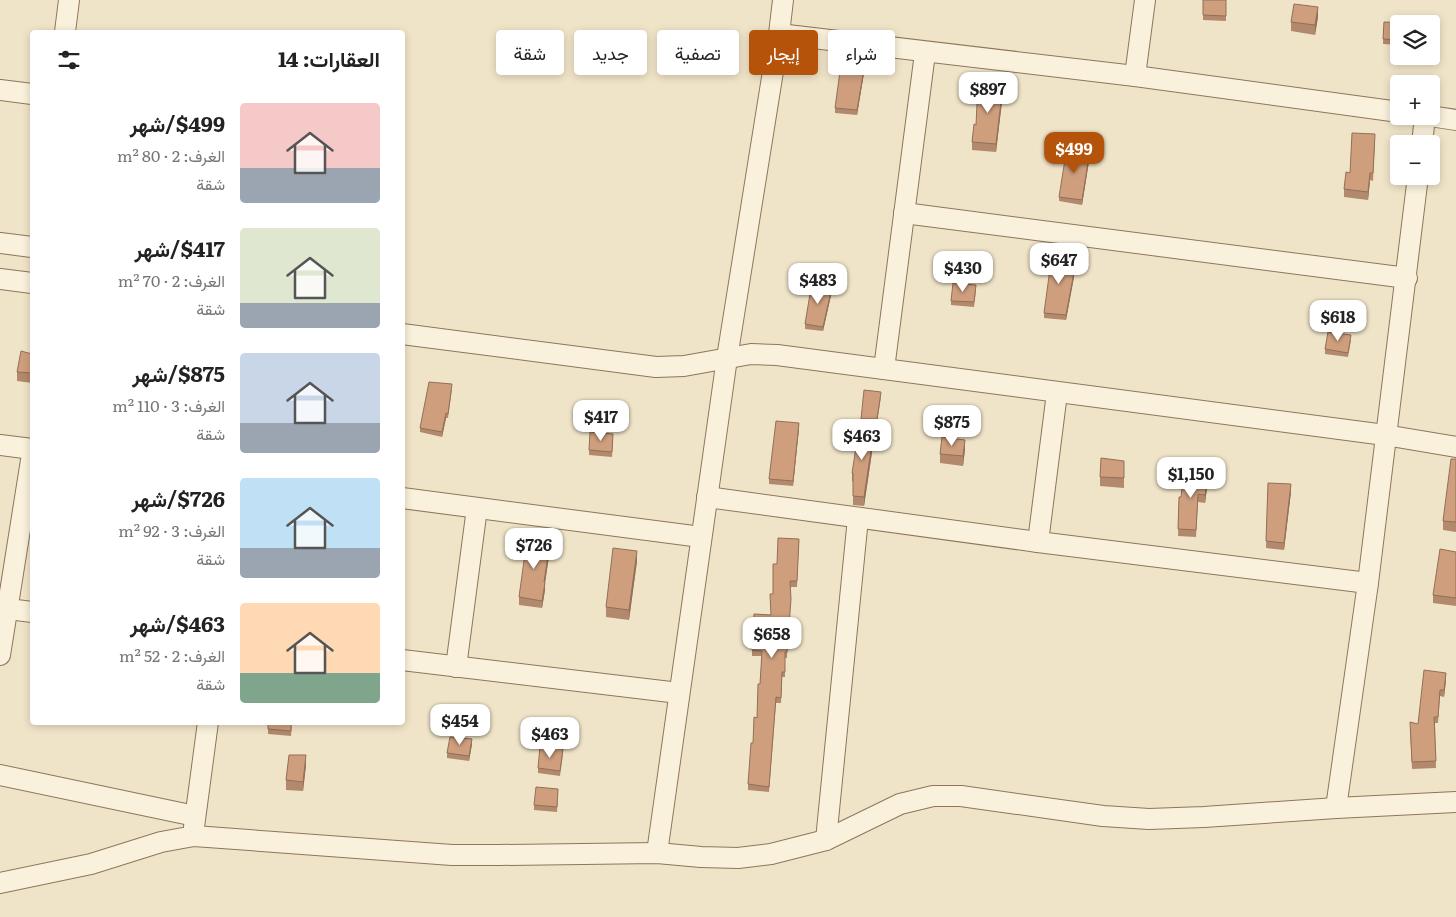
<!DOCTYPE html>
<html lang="ar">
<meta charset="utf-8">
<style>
:root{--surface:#fff;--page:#f6f6f6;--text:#222;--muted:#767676;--accent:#b45309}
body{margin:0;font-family:Literata,Vazirmatn,serif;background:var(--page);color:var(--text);direction:rtl;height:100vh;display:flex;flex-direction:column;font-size:19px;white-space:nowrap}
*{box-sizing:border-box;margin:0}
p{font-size:16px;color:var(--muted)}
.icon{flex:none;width:28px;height:28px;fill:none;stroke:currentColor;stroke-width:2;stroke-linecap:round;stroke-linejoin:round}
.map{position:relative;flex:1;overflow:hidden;direction:ltr}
.side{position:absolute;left:30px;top:30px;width:375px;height:695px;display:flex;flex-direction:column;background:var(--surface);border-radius:5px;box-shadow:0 2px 8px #0003;direction:rtl}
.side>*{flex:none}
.guide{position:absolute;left:420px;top:30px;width:475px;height:45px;direction:rtl;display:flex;gap:10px}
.buttons{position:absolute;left:1390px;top:15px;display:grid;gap:10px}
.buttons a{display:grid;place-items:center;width:50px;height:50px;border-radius:5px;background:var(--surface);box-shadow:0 2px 8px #0003;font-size:25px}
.price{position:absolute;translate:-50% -42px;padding:0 11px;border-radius:10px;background:#fff;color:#222;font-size:16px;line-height:32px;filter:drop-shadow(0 1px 2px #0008)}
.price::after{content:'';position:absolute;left:50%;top:30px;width:15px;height:11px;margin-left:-8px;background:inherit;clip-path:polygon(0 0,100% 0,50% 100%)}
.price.selected{background:var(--accent);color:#fff}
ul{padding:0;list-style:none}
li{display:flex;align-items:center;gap:15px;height:125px;padding:0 25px}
li span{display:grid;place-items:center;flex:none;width:140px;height:100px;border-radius:5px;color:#555}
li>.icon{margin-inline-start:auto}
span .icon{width:60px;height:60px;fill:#fffc;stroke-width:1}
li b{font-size:21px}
h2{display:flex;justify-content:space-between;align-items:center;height:60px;padding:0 25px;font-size:21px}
.chip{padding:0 18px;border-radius:5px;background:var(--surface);box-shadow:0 2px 8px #0003;font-size:18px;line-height:45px}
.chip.selected{background:var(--accent);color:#fff}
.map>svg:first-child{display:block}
</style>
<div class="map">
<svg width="1456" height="917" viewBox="0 0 1456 917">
<rect width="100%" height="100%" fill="#f0e4c8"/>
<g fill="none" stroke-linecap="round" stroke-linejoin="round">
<g stroke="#8d765c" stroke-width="22">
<g id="minor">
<polyline points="65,32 69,0"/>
<polyline points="779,34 1135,76 1399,112"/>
<polyline points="1135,76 1145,0"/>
<polyline points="0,90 32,94"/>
<polyline points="1430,116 1456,120"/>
<polyline points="1422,144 1425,116"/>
<polyline points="904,213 1407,278"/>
<polyline points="0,243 32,247"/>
<polyline points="0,279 32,283"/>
<polyline points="402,334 656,367 684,366 751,354 777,355 1385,435 1456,447"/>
<polyline points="884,369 925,53"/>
<polyline points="0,445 32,449"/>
<polyline points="707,497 1038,542 1368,583"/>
<polyline points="402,498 701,537"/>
<polyline points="1038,542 1057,393"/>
<polyline points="0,608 32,612"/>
<polyline points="0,655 32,454"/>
<polyline points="402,660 679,693"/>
<polyline points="456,667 477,508"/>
<polyline points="0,775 195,816"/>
<polyline points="1336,808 1368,583 1418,176"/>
<polyline points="194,827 208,722"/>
<polyline points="826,840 858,518"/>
<polyline points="657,853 727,358 779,34 783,0"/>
<polyline points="0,883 91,864 161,842 194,836 452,855 499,855 657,853 701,857 738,858 771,854 826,840 900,804 933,796 961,796 1103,816 1149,819 1204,817 1336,808 1456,802"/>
</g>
</g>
<use href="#minor" stroke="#faf1dc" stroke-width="20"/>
</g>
<g fill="#b2896c">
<polygon points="1203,0 1226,0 1226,21 1203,20"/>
<polygon points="1318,17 1315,35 1291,31 1291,22"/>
<polygon points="1384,22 1399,24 1399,45 1383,44"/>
<polygon points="864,73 857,115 835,113 835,108"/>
<polygon points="1003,93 996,152 972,150 972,142 976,125"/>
<polygon points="1375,141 1373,181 1370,180 1368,200 1344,197 1344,189 1350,173"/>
<polygon points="1090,155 1082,205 1059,201 1059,197"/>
<polygon points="1075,262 1074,272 1074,277 1066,320 1044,318 1044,313"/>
<polygon points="976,290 974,307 951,305 951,301"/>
<polygon points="832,291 823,331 805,329 805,324"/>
<polygon points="1351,340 1348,357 1325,354 1325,349"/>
<polygon points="32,354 32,383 17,381 17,372"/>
<polygon points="452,389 448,418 446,418 442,437 420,432 420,428"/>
<polygon points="881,397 877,423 861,424 861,419"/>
<polygon points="799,428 793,486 769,484 769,479"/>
<polygon points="613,439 612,457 589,455 589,450"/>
<polygon points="874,439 864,506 853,505 853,482 852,481 852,473"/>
<polygon points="965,449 963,466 940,463 940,454"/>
<polygon points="1456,459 1456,532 1443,530 1443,521"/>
<polygon points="1124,471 1124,488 1100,486 1100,477"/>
<polygon points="1208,481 1205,503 1198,502 1196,537 1178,536 1179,497 1181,497"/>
<polygon points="1268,483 1291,492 1284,550 1266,548"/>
<polygon points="799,539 797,587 790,587 787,658 785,658 785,677 782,677 781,703 776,703 769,792 748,790 748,784 757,718 760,684 762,656 752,656 752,650 771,615 777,564"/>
<polygon points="550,549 545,583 545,590 542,608 519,605 519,597"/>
<polygon points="1456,552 1456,606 1433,603 1433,595"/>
<polygon points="637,561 629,620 606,617 606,607"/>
<polygon points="1446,680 1444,697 1440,696 1438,723 1435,723 1436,768 1412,769 1410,729 1418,724"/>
<polygon points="268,722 292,722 291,736 268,734"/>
<polygon points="472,744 469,761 447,758 447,753"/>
<polygon points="563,754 560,776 538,773 538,768"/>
<polygon points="306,765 303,791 286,790 286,780"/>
<polygon points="558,793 557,812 534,810 534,805"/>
</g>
<g fill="#916f58">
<polygon points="1318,7 1318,17 1315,35 1315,25"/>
<polygon points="864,69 864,73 857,115 857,110"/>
<polygon points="1003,85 1003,93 996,152 996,144"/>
<polygon points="1090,150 1090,155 1082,205 1082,200"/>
<polygon points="1370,173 1370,180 1368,200 1368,192"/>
<polygon points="1074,272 1074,277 1066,320 1066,315"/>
<polygon points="832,287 832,291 823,331 823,327"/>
<polygon points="446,413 446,418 442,437 442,432"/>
<polygon points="799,423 799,428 793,486 793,481"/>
<polygon points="874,430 874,439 864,506 864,497"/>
<polygon points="965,440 965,449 963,466 963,456"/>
<polygon points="1208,474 1208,481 1205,503 1205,495"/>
<polygon points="1291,484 1291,492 1284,550 1284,543"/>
<polygon points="550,542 550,549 544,590 544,582"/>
<polygon points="637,551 637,561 629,620 629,610"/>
<polygon points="545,583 545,590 542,608 542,601"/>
<polygon points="1446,673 1446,680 1444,697 1444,690"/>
<polygon points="472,739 472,744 469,761 469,756"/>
<polygon points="306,755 306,765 303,791 303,782"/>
</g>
<g fill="#cf9f7d" stroke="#916f58">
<polygon points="1203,0 1226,0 1226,16 1203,15"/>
<polygon points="1294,4 1318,7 1315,25 1291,22"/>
<polygon points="1384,22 1406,23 1406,24 1399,24 1399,40 1383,39"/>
<polygon points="841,64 864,69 857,110 835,108"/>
<polygon points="978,84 1003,85 996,144 972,142 974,124 976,125"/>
<polygon points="1352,133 1375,134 1373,173 1370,173 1368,192 1344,189 1346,172 1350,173"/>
<polygon points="1067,147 1090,150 1082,200 1059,197"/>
<polygon points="1052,254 1075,258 1073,272 1074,272 1066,315 1044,313"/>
<polygon points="812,282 832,287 823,327 805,324"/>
<polygon points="953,283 976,285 974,302 951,301"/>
<polygon points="1328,332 1351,335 1348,353 1325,349"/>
<polygon points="21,351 32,354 32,373 17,372"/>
<polygon points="429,382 452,384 448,414 446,413 442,432 420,428"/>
<polygon points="864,390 881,392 877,419 861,419"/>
<polygon points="776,421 799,423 793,481 769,479"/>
<polygon points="859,428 874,430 864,497 853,496 853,473 852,473"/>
<polygon points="590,432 613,434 612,452 589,450"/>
<polygon points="942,437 965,440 963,456 940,454"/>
<polygon points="1101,458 1124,461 1124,478 1100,477"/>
<polygon points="1451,459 1456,459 1456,522 1443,521"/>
<polygon points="1184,471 1208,474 1205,495 1198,494 1196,530 1178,529 1179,497 1181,497"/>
<polygon points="1268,483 1291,484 1284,543 1266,541"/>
<polygon points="778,538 799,539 797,581 790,581 791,599 787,652 785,652 785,672 782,672 781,698 776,697 769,787 748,784 751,743 753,743 754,717 757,718 758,684 760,684 762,651 752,650 754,614 771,615 770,594 773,594 773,564 777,564"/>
<polygon points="527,539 550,542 544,582 545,583 542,601 519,597"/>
<polygon points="613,548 637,551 629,610 606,607"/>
<polygon points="1440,549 1456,552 1456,598 1433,595"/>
<polygon points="1424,670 1446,673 1444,690 1440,690 1438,717 1434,717 1436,761 1412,762 1410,722 1418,724"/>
<polygon points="268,722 291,722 291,731 268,729"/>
<polygon points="450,737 472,739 469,756 447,753"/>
<polygon points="540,747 563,749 560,771 538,768"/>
<polygon points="289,755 306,755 303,782 286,780"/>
<polygon points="536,787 558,789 557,807 534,805"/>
</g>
</svg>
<div class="buttons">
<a><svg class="icon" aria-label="layers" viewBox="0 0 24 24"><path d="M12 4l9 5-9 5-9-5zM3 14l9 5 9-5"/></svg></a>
<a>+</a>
<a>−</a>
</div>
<b class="price" style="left:988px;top:114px">$897</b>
<b class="price selected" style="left:1074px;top:174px">$499</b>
<b class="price" style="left:1059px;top:285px">$647</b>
<b class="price" style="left:963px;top:293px">$430</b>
<b class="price" style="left:818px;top:305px">$483</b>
<b class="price" style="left:1338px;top:342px">$618</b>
<b class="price" style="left:601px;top:442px">$417</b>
<b class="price" style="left:952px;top:447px">$875</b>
<b class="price" style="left:862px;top:461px">$463</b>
<b class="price" style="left:1191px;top:499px">$1,150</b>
<b class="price" style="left:534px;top:570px">$726</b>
<b class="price" style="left:772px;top:659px">$658</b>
<b class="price" style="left:460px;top:746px">$454</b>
<b class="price" style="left:550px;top:759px">$463</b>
<div class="guide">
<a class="chip">شراء</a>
<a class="chip selected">إيجار</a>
<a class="chip">تصفية</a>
<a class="chip">جديد</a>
<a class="chip">شقة</a>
</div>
<section class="side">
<h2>العقارات: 14<svg class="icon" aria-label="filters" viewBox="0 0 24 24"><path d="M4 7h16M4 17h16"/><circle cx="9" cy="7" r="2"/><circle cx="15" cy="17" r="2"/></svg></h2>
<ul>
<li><span style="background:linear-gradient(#f6c9c9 65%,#9aa5b1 0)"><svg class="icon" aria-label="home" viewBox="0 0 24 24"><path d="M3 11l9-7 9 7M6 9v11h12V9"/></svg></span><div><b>$499/شهر</b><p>الغرف: 2 · 80 m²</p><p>شقة</p></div></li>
<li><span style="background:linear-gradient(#dfe7d0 75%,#9aa5b1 0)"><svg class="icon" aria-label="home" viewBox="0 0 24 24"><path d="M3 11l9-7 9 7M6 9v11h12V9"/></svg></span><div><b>$417/شهر</b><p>الغرف: 2 · 70 m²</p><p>شقة</p></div></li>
<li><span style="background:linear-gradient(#c9d6e8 70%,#9aa5b1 0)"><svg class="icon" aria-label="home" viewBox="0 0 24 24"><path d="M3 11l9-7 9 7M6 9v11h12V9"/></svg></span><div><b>$875/شهر</b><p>الغرف: 3 · 110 m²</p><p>شقة</p></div></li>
<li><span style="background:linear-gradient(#bfe0f5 70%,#9aa5b1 0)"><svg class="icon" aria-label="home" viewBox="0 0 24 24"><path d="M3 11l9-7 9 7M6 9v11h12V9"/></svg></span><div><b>$726/شهر</b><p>الغرف: 3 · 92 m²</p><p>شقة</p></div></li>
<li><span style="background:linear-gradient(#ffd9b3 70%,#7fa58c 0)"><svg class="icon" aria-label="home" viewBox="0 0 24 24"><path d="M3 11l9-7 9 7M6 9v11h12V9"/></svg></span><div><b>$463/شهر</b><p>الغرف: 2 · 52 m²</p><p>شقة</p></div></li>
</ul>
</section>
</div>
